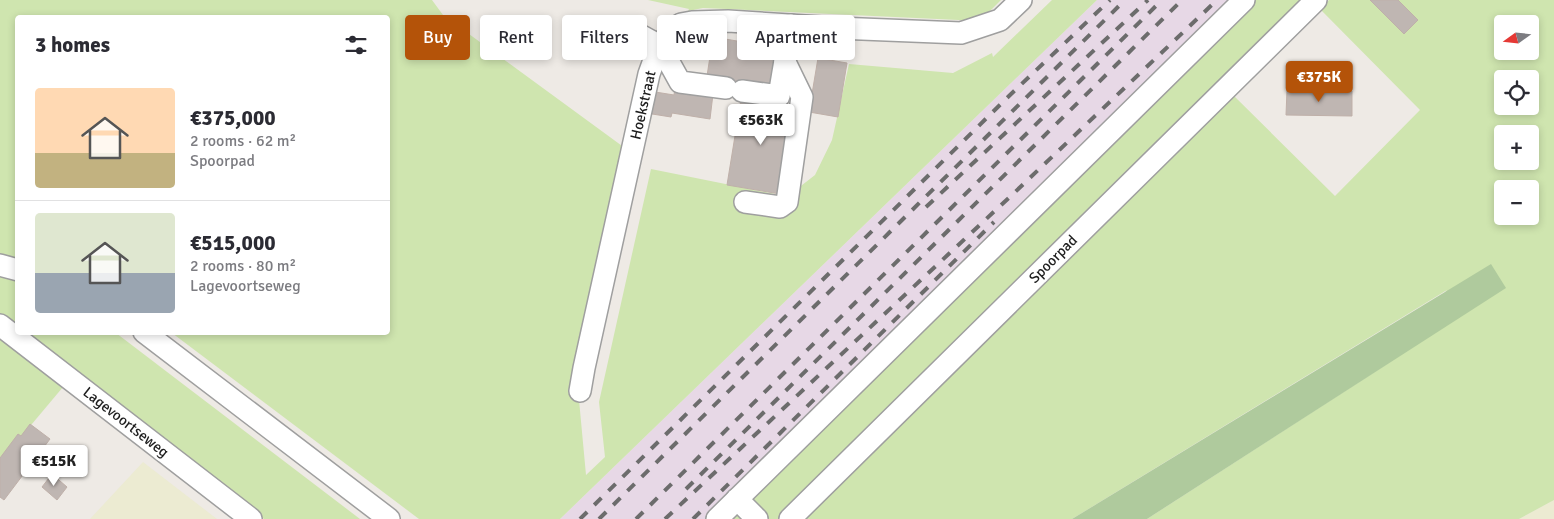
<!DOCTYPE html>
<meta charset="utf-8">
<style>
:root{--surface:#fff;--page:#f2f2f3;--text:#2b2b33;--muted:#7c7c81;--line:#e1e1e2;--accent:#b45309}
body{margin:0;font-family:Signika,sans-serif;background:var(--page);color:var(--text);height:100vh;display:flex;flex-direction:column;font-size:19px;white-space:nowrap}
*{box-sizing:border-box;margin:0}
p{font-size:16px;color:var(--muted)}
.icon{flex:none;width:28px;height:28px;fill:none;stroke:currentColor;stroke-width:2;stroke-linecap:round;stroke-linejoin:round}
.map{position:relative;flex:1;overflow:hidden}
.panel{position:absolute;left:15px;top:15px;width:375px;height:320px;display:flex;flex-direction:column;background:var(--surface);border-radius:5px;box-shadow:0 2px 8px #0003}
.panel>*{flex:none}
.banner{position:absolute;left:405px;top:15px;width:475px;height:45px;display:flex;gap:10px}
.needle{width:32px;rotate:255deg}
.fabs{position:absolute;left:1494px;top:15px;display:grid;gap:10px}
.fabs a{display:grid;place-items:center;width:45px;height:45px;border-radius:5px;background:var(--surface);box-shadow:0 2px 8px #0003;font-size:25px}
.price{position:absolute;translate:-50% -42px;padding:0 11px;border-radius:5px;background:#fff;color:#222;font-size:16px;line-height:32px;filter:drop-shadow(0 1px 2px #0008)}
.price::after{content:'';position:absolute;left:50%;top:30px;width:15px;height:11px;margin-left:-8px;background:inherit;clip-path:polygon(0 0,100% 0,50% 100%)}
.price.current{background:var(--accent);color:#fff}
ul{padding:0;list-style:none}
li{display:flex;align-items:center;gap:15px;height:125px;padding:0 20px}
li+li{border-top:1px solid var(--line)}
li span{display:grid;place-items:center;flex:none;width:140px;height:100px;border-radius:5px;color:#555}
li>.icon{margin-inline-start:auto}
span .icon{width:60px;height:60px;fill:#fffc;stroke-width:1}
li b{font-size:21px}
h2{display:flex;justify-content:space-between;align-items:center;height:60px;padding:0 20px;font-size:21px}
.tag{padding:0 18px;border-radius:5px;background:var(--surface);box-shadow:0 2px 8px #0003;font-size:18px;line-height:45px}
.tag.current{background:var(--accent);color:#fff}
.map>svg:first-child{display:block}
</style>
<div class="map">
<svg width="1554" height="519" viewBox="0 0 1554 519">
<rect width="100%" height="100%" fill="#eeeae5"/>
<polygon fill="#e7d8e6" points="1097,0 1238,0 713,519 560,519"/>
<g fill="#ecebd2">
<polygon points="143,462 217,519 90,519"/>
<polygon points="1554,500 1554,519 1519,519"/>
</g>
<g fill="#cfe5af" fill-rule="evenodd">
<polygon points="0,0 432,0 443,15 629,151 578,389 586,475 605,457 599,402 651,169 780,195 797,189 815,175 832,140 849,64 953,73 992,53 993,57 1052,0 1097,0 560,519 419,519 172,333 388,332 388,18 18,18 17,258 0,254"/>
<polygon points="648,0 1001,0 980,21 727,9 703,8 688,11 689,9"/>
<polygon points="1250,0 1304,0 778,519 724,519"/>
<path d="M1329,0H1554V500L1519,519H1147L1390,362L1447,290L1072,519H803L1233,95L1335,196L1420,110L1320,9ZM1502,24H1530V51H1502ZM1502,79H1530V106H1502ZM1502,134H1530V161H1502ZM1502,189H1530V216H1502Z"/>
<polygon points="0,272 17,277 17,330 0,316"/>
<polygon points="21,333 116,333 360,519 264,519"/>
<polygon points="0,338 63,387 0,462"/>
</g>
<polygon fill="#afca9d" points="1491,264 1506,288 1147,519 1072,519"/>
<g fill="#bfb6b2" stroke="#bfb0a9">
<polygon points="1370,0 1398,0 1418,20 1404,34"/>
<polygon points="713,37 779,48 773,87 707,76"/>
<polygon points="818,58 847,63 838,117 809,112"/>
<polygon points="675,88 713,94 710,119 672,113 671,117 646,113 649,91 674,95"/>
<polygon points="1287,90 1299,90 1299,92 1302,92 1302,90 1352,91 1352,116 1286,115"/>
<polygon points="741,99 794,108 780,194 727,185"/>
<polygon points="30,424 50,439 4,500 0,497 0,458 18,434 21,436"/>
<polygon points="52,474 67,487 57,500 42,487"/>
</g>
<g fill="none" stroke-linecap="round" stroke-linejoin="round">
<g stroke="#9f9f9f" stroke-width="24">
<g id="minor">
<polyline points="627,28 660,46 680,82 726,88"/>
<polyline points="742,91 779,96 791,25"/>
<polyline points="745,202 780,207 787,202 802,97 785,62"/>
<polyline points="0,265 18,270"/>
<polyline points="0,325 251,519"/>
<polyline points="144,332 389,519"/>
<polyline points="580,391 584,368 649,74 658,49 668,35 681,24 692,22 728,21 837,28 961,33 1000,20 1021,0"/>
<polyline points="737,499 757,519"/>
<polyline points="717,519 1244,0"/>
<polyline points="790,519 1316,0"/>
</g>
</g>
<use href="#minor" stroke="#fff" stroke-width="21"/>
<g stroke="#6c6c6c" stroke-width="4" stroke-dasharray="10 10" stroke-linecap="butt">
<polyline points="926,207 1148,0"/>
<polyline points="686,489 1182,0"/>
<polyline points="580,519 1009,96 1110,0"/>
<polyline points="599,519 1125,0"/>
<polyline points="636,519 1162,0"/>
<polyline points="665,519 1014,193 1217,0"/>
<polyline points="693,519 994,222"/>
</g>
</g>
<g text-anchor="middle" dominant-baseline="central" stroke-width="4.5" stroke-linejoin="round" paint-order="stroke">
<g font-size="15" fill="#1e1e1e" stroke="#fff">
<text transform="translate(643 105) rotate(-77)">Hoekstraat</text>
<text transform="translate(1053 259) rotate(-45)">Spoorpad</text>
<text transform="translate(126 422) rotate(38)">Lagevoortseweg</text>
</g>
</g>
</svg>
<div class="fabs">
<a><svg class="needle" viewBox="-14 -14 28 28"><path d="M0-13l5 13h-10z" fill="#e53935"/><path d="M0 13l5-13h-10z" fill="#7c7c81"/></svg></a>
<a><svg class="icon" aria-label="locate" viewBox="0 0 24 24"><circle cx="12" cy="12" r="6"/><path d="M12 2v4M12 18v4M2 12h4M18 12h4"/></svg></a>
<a>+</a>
<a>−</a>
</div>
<b class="price current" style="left:1319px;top:103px">€375K</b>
<b class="price" style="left:761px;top:146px">€563K</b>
<b class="price" style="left:54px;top:487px">€515K</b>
<div class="banner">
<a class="tag current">Buy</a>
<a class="tag">Rent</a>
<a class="tag">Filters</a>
<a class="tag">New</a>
<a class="tag">Apartment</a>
</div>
<section class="panel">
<h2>3 homes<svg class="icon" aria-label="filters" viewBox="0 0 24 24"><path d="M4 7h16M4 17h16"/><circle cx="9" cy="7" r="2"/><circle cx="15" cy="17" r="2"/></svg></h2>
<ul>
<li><span style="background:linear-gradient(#ffd9b3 65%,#c2b280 0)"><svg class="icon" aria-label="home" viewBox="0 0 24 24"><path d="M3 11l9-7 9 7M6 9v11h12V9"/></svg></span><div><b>€375,000</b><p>2 rooms · 62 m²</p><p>Spoorpad</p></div></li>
<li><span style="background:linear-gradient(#dfe7d0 60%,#9aa5b1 0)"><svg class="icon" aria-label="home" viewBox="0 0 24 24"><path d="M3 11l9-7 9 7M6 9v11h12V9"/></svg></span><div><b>€515,000</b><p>2 rooms · 80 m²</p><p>Lagevoortseweg</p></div></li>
</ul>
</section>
</div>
